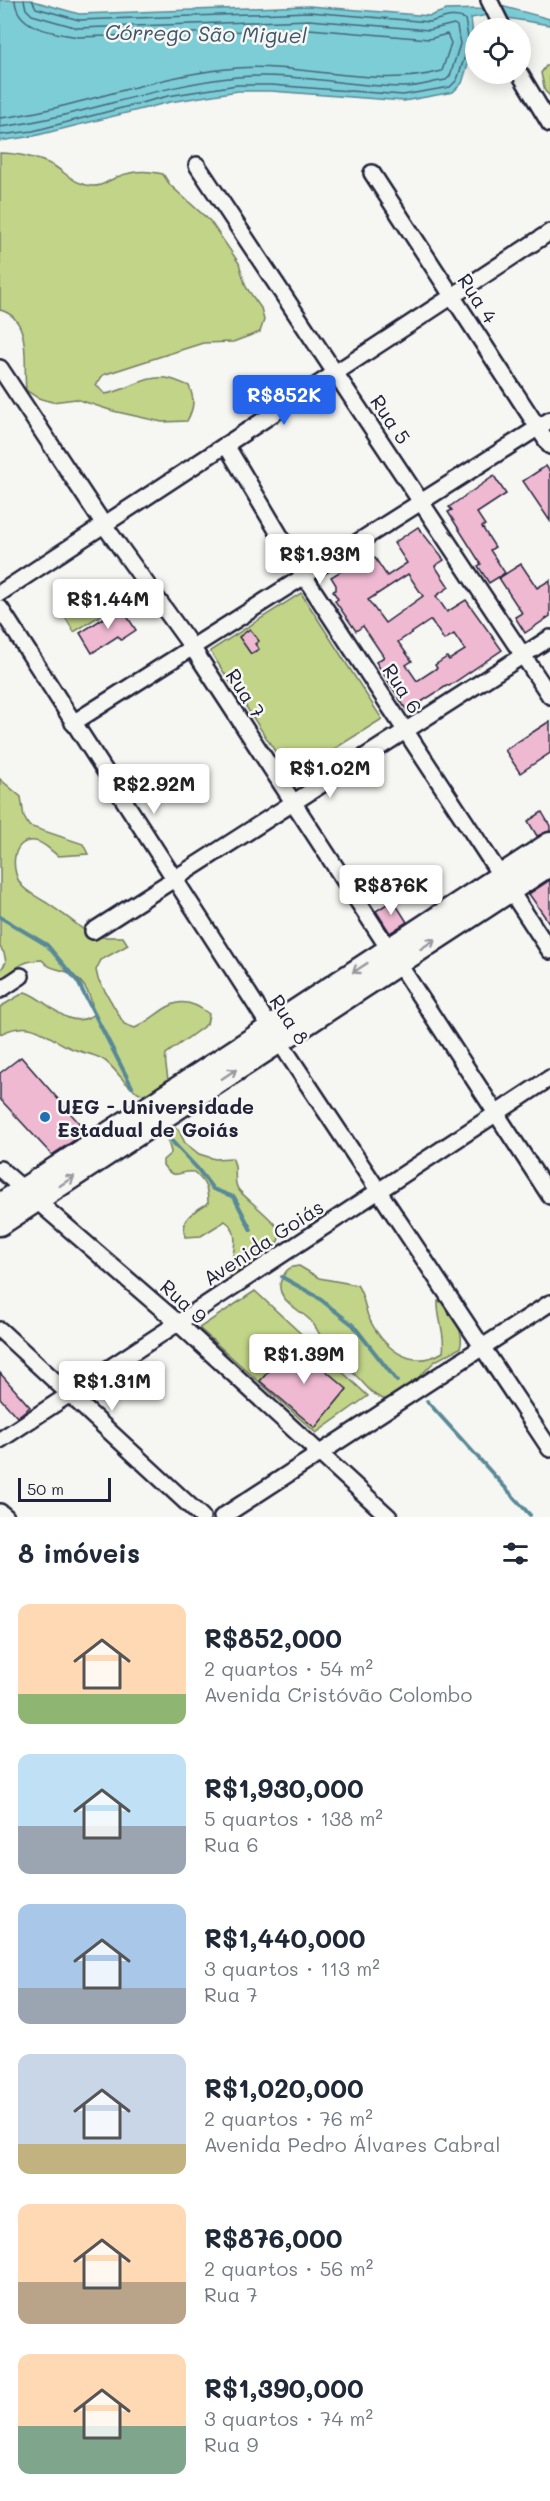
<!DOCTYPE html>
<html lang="pt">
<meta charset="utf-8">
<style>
:root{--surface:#fff;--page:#f2f2f3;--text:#1f2937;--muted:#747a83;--accent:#2563eb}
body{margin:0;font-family:Mali,sans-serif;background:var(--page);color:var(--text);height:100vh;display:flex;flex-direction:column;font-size:22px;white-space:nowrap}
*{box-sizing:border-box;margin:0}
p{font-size:20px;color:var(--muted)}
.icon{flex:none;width:33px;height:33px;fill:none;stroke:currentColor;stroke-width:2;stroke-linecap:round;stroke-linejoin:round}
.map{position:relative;height:1517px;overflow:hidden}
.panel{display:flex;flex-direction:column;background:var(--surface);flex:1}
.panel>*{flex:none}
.buttons{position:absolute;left:465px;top:18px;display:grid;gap:12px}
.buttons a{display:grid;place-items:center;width:66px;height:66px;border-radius:50%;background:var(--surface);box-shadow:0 3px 15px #0003;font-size:30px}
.scale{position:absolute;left:18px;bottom:15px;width:93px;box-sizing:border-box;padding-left:6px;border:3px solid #22223b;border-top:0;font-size:16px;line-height:21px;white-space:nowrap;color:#22223b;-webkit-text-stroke:4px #f6f6f2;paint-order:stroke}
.price{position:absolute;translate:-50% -51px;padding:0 14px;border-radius:6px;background:#fff;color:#222;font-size:20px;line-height:39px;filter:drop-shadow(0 2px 3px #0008)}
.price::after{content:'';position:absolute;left:50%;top:36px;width:18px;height:14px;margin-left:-9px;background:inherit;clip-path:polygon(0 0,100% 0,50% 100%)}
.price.active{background:var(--accent);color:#fff}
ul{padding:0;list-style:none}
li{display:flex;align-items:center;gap:18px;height:150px;padding:0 18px}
li span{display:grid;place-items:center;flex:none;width:168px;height:120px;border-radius:12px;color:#555}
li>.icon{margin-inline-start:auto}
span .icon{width:72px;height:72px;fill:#fffc;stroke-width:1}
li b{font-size:26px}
h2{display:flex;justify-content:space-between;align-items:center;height:72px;padding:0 18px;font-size:26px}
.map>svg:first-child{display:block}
</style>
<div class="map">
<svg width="550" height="1517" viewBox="0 0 550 1517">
<rect width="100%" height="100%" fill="#f6f6f2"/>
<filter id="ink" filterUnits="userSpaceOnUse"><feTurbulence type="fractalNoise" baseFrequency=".0167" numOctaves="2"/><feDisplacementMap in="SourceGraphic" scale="12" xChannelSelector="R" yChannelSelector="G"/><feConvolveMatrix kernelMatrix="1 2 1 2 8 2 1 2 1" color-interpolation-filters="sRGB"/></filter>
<g filter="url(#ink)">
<g fill="#c2d488" stroke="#727b62" stroke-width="1.5">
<polygon points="546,66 550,66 550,96 545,91 541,73"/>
<path d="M0,153C17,153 39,158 54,166C67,174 75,184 91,186C102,187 107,181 117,177C131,171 148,170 163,174L170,185L210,221L239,263L246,287L261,308L264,320L260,332L233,342L203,343L140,363L103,375L96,385L105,394C125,392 145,375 166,378C173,379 182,383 189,386C195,400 194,408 187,421L162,422L113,411L76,399L52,402L38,398L26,390C23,365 33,318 0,310Z"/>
<polygon points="102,589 114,607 74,632 63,614"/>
<polygon points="301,593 382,719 291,776 210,651"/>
<path d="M0,779L21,797L24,817L29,826L83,844L88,854L58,856C51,851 44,842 35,841C10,838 10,873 23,887C29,893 39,898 47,903C63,914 78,924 92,937H123L128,945L101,960L96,970L98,979L124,1024L135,1028C164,1014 175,987 209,1014L207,1024L166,1054C164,1064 168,1072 168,1083C163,1086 157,1092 152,1094C131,1099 118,1069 104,1060C95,1054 83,1053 73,1049C43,1037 35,1017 0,1034V1007L25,992C48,999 67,1032 93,1015C93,999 86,983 71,974C60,967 52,972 42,960C21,960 10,970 0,988V971L6,962L4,953L0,947Z"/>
<path d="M168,1126L178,1129L185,1143L199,1154L215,1159L232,1158C239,1168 232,1180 238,1189C246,1200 282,1224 280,1236C278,1244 272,1248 266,1253C260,1259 257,1266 252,1272C247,1276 237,1279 231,1282C226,1263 246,1235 225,1221L201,1236L185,1237C181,1217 192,1213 208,1203C208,1188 205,1182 194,1172C178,1170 175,1182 163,1165V1160L171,1153C170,1144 165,1137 164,1129Z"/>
<path d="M299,1266L319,1278L357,1285C364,1295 364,1305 368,1316C382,1347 410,1372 443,1352C446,1334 437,1319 438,1301L442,1302C452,1315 466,1331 460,1348L435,1361L398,1398C377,1407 366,1383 353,1373C344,1367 335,1361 329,1352C323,1342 318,1328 310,1320C299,1309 272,1298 282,1278C287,1269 289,1267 299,1266Z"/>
<polygon points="255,1291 368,1396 316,1433 199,1328"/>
</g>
<polygon fill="#7ccdd6" stroke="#588998" stroke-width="1.5" points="0,0 30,0 79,14 309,6 430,16 446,10 481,9 497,5 550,19 550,25 488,15 471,18 474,45 462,83 453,92 404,101 271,91 238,91 170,102 34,136 0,141"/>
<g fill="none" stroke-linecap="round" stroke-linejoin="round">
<g stroke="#466679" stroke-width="1.5">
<path d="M0,118C80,108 156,74 237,68C305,63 375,89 442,71L451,43L447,34L429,39L309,29L78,37C55,33 16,29 15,0"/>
<path d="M0,127C80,117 156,85 237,77C291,72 346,86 401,87C415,88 431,82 446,80L450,76L460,44L457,26L454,24L429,30L309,20L78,28L32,15L26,9L24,0"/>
<path d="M0,135L33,131L168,96L237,85H271L403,95L450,87L457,80L469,44L465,19C453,13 442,19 430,22L309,12L79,20L36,8L32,0"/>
</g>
<g stroke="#588998" stroke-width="4">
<polyline points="0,917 47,945 78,982 132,1087"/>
<polyline points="167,1136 197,1168 213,1189 234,1197 251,1230"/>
<polyline points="282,1277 316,1296 353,1325 397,1381"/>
<polyline points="427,1401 530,1515"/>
</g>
</g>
<g fill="#efb9d2" stroke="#22223b" stroke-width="1.5" fill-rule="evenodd">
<polygon points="546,466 550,472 550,521 523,481"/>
<polygon points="494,476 506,494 477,513 485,525 482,527 495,547 490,550 505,573 489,583 478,566 481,564 448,512 452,510 449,507"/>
<path d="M418,527L444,560L435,566L449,587L436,596L447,612L466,600L502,650L449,686L448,685L407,711L376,662L384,657L363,626L356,631L335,601L338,599L333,591L336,590V585L331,577L351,565L354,571L375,558L387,576L407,563L394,543ZM408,574L423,596L385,623L368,600ZM431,620L444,640L454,634L465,650L449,660L447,657L435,665L437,668L417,681L406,665L412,661L398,642Z"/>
<polygon points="521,564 537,588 550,580 550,616 525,633 515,617 522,613 499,578"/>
<polygon points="121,607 136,630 121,640 118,636 92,653 80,633"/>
<polygon points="250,629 259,641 255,644 259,649 251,654 239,637"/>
<polygon points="550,721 550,753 520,773 505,750"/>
<polygon points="542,812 550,826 550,831 537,836 528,821"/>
<polygon points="550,880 550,924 529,894"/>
<polygon points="393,900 407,922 390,933 376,911"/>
<polygon points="21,1057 87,1132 52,1155 0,1099 0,1073"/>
<polygon points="294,1343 347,1389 315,1428 260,1381"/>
<polygon points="0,1373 30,1407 17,1417 0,1398"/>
</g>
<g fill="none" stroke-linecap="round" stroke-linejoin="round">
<g stroke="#22223b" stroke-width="20">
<g id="street">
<polyline points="489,0 503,28"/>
<polyline points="520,74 550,124"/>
<polyline points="197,165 550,696"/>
<polyline points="372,173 550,446"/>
<polyline points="0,368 104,525 192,647 550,1196"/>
<polyline points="226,445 304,576 550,951"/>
<polyline points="0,593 550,232"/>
<polyline points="0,608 279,1041 550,1449"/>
<polyline points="73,723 550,420"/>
<polyline points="93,931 550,638"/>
<polyline points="0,990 21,976"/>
<polyline points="0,1169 178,1323 389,1517"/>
<polyline points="0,1330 202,1517"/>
<polyline points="0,1440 550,1078"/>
<polyline points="0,1512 6,1517"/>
<polyline points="222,1517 550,1303"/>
</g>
</g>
<g stroke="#22223b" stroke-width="27">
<g id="primary">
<polyline points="0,1205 550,844"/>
<polyline points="0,1224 550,864"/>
</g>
</g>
<use href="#street" stroke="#f6f6f2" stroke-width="15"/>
<use href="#primary" stroke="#f6f6f2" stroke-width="22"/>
</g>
<defs><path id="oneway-shaft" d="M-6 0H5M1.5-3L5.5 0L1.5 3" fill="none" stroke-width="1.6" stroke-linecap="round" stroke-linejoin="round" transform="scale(1.5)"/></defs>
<g stroke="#9797a0">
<use href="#oneway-shaft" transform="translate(428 944) rotate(-33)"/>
<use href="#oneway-shaft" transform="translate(360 968) rotate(147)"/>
<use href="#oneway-shaft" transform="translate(229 1074) rotate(-34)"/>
<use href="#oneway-shaft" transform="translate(67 1181) rotate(-33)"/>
</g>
</g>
<circle fill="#1f6fb2" stroke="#f6f6f2" stroke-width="2" cx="45" cy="1117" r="6"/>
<g text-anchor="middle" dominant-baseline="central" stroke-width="5" stroke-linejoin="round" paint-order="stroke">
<g font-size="20" fill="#22223b" stroke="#f6f6f2">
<text transform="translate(478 298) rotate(57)">Rua 4</text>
<text transform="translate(391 419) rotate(56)">Rua 5</text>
<text transform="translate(403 688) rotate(57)">Rua 6</text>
<text transform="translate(246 693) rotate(57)">Rua 7</text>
<text transform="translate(290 1019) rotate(57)">Rua 8</text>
<text transform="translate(263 1242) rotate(-33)">Avenida Goiás</text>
<text transform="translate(184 1301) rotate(42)">Rua 9</text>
</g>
<g font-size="20" font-weight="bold" fill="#22223b" stroke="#f6f6f2" text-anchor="start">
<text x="57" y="1106">UEG - Universidade<tspan x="57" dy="23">Estadual de Goiás</tspan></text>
</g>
<g font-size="21" font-style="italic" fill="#3d556a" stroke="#f6f6f2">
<text transform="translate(206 33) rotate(1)">Córrego São Miguel</text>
</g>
</g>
</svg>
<div class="buttons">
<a><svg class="icon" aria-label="locate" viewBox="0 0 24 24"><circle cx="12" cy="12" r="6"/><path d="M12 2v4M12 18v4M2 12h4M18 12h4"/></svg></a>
</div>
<div class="scale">50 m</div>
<b class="price active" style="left:284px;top:426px">R$852K</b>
<b class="price" style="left:320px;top:585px">R$1.93M</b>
<b class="price" style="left:108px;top:630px">R$1.44M</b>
<b class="price" style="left:330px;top:799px">R$1.02M</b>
<b class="price" style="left:154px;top:815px">R$2.92M</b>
<b class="price" style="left:391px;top:916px">R$876K</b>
<b class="price" style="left:304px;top:1385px">R$1.39M</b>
<b class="price" style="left:112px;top:1412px">R$1.31M</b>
</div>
<section class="panel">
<h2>8 imóveis<svg class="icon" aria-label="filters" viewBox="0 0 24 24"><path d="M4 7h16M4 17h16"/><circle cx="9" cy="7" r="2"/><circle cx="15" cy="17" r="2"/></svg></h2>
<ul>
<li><span style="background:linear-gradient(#ffd9b3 75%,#8fb573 0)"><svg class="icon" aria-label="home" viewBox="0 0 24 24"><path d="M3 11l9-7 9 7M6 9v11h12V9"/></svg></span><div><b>R$852,000</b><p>2 quartos · 54 m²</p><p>Avenida Cristóvão Colombo</p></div></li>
<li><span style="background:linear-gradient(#bfe0f5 60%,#9aa5b1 0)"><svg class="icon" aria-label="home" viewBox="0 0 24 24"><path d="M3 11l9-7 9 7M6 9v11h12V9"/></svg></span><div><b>R$1,930,000</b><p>5 quartos · 138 m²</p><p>Rua 6</p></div></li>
<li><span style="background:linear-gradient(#a9c7e8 70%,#9aa5b1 0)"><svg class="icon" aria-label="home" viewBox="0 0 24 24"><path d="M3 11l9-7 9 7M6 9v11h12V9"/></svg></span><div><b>R$1,440,000</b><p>3 quartos · 113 m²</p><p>Rua 7</p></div></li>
<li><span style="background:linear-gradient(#c9d6e8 75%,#c2b280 0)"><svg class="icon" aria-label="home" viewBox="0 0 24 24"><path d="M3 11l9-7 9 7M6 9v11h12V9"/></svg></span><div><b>R$1,020,000</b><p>2 quartos · 76 m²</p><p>Avenida Pedro Álvares Cabral</p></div></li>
<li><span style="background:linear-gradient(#ffd9b3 65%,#b9a48a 0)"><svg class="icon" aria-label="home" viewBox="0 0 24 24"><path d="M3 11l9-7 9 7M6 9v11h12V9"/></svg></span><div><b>R$876,000</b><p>2 quartos · 56 m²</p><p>Rua 7</p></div></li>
<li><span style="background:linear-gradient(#ffd9b3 60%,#7fa58c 0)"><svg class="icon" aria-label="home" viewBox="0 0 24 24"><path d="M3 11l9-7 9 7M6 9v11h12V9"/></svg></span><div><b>R$1,390,000</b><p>3 quartos · 74 m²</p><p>Rua 9</p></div></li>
</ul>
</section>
